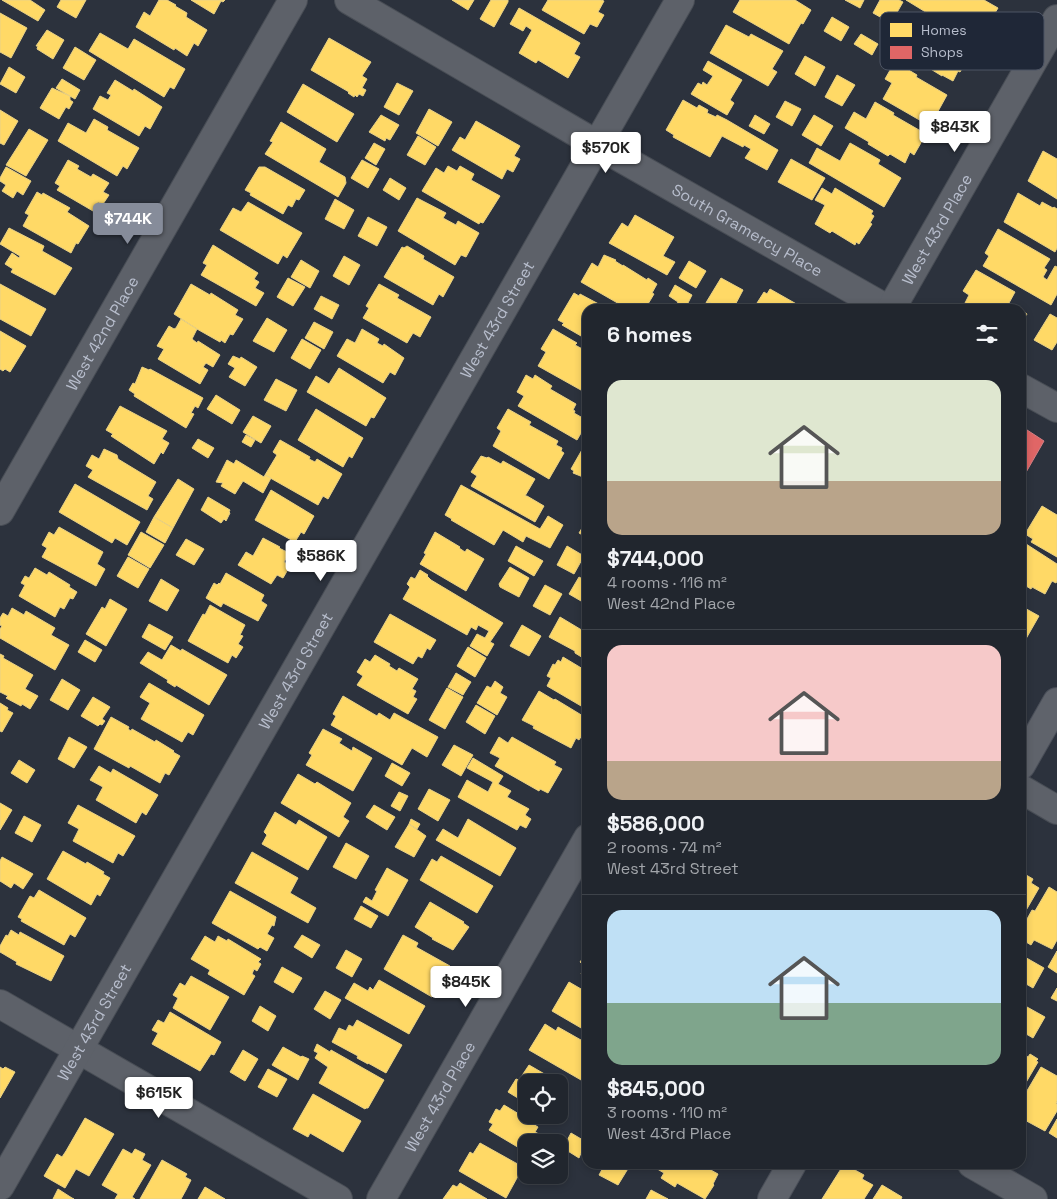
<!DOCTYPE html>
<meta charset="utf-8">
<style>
:root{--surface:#21262e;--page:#2d323a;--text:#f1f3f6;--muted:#a2a5aa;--line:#3e434a;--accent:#868c9a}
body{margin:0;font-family:"Space Grotesk",sans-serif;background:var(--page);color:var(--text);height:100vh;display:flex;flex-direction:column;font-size:19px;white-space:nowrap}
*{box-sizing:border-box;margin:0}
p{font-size:16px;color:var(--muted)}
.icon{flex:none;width:28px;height:28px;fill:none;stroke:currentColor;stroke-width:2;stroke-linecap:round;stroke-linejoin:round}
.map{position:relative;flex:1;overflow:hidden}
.sheet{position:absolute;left:582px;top:304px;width:444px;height:865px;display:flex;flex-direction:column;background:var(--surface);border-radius:15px;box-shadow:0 2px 8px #0003,0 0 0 1px var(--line)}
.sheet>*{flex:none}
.tools{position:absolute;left:518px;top:1074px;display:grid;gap:10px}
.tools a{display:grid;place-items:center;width:50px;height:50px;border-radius:10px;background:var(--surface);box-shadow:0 2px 8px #0003,0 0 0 1px var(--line);font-size:25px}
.price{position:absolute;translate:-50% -42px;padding:0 11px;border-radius:5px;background:#fff;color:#222;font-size:16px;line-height:32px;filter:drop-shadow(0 1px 2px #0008)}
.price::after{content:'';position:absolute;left:50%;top:30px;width:15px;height:11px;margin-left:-8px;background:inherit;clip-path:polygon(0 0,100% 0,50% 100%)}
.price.current{background:var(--accent);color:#fff}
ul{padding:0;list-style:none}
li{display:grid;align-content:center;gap:10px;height:265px;padding:0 25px}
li+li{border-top:1px solid var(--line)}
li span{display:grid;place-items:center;height:155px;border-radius:15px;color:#555}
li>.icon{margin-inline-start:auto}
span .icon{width:90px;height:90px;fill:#fffc;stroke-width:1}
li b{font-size:21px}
h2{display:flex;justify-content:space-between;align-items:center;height:60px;padding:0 25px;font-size:21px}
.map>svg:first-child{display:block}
</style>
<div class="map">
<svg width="1057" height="1199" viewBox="0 0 1057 1199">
<rect width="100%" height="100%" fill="#2c323d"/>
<g fill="#ffd966" stroke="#e9d185">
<polygon points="2,0 30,0 45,10 38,21"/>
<polygon points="61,0 86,0 76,18 57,7"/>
<polygon points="159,0 167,0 176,5 175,6 187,13 186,17 207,30 198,46 194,43 187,56 175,48 174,50 136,27 144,12 150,16"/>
<polygon points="191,0 225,0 223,2 221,1 214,14"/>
<polygon points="452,0 474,0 468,10"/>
<polygon points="491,0 508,0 508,2 494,27 480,19"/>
<polygon points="548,0 601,0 604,1 598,12 604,15 597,27 590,24 584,34 542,10"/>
<polygon points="740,0 795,0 811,10 803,24 801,23 789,44 733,12"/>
<polygon points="845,0 864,0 860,8"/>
<polygon points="880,0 899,0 903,2 891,23 873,13"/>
<polygon points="906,0 984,0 998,8 983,33 979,30 973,41"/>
<polygon points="519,8 580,43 574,54 580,57 568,78 538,60 536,63 519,53 532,30 526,26 523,31 510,24"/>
<polygon points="0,13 27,28 11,58 0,52"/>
<polygon points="832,17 849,27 841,41 824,31"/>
<polygon points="920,23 941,33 940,36 972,52 960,72 958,71 953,81 942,75 942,76 903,52"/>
<polygon points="726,25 749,37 751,34 783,51 772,69 777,72 768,86 710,53"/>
<polygon points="47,30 64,40 53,59 37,49 38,46 36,46"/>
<polygon points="100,33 128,49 134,39 185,69 174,89 170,87 164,97 89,51"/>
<polygon points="861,34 878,44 872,55 854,44"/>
<polygon points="329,38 371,62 362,76 367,79 362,88 366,90 363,96 359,94 357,97 355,95 354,97 348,93 349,92 311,70"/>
<polygon points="75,47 96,60 84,80 63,68"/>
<polygon points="805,56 825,67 815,86 795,74"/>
<polygon points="708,61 742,80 730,100 734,103 727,115 691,94 698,83 702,85 703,82 707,85 713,76 703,70"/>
<polygon points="893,65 900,69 902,66 917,75 916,77 947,95 936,115 930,111 923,122 883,99 892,83 885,79"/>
<polygon points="9,67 25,77 16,93 0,84"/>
<polygon points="837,75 855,85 842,106 825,97"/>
<polygon points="62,79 80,90 75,99 56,88"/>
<polygon points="115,80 133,91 134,89 162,107 150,129 145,126 139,136 93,109 100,96 108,100 111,95 107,93"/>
<polygon points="397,83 413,91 399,115 384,107"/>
<polygon points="303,84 354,114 337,142 287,112"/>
<polygon points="52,88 70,96 70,100 73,102 69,109 66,107 59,119 40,108"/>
<polygon points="683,100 697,108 699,105 708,110 707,113 716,117 717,115 727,120 778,150 767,170 745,158 751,149 744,145 743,147 722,136 710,157 673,137 674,135 666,130"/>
<polygon points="785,101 801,109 792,126 776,117"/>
<polygon points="875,102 894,113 893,115 926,134 914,155 910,152 905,163 890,154 888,156 868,144 869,142 845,128 854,112 866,119"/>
<polygon points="429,109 452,122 438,146 416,133"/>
<polygon points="0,110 18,121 4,145 0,143"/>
<polygon points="381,115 399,125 390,140 386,138 385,141 369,132"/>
<polygon points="755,115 770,124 764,134 749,126"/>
<polygon points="814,115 833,126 821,146 802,135"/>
<polygon points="94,119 108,127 107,130 139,148 127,169 123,166 117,176 58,141 68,123 86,133"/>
<polygon points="476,121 520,146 514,156 520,159 513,172 507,169 502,179 452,150 460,137 465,140"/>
<polygon points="281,122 326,149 319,162 345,177 346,183 338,197 265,154 273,142 270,141"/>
<polygon points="29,129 48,140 26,176 6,165"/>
<polygon points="418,136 436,147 425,165 407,155"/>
<polygon points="374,143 385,149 376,165 365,158"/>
<polygon points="850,143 880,160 878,164 901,178 884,207 809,163 817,148 840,161"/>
<polygon points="1043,151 1057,159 1057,199 1028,181"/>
<polygon points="791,159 825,178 812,200 778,182"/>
<polygon points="68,160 79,166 77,169 91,177 93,174 109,183 103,192 109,195 103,204 98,202 93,211 57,190 60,186 55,183"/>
<polygon points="362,160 379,169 368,188 351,178"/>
<polygon points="448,166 457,171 460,166 474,174 471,180 500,196 483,223 480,222 479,224 422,191 436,168 444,173"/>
<polygon points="6,167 31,181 23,195 17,191 13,198 2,191 6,185 0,181 0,178"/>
<polygon points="259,167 265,167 305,190 299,200 296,199 292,207 288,205 283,214 250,195 251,193 245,190"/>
<polygon points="390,178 406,188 399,200 383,190"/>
<polygon points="822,188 832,194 835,188 873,211 871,214 874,216 870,223 872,224 859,244 856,242 855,245 832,231 830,233 815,224 825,205 815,200"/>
<polygon points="37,192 42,195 43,193 70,208 67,212 89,226 78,244 76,243 71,253 23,226 29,215 25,213"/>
<polygon points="1018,193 1040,206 1042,202 1053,208 1054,207 1057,209 1057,248 1055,252 1004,222"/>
<polygon points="417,198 446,213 443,218 456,225 458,221 479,233 466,257 461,255 455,265 398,231"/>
<polygon points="335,199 354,210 344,229 325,219"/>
<polygon points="248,202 302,233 287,258 283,255 278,264 220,230 233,208 241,212"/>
<polygon points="635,215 674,237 663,256 675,262 667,275 609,243 622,223 628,227"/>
<polygon points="368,217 387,227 377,246 358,236"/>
<polygon points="9,228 44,246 42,251 72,268 55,295 11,272 13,269 5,264 12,253 19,258 20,256 0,244"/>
<polygon points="998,229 1050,259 1044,268 1047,270 1043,277 1047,280 1055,266 1057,267 1057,294 1051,305 983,266 989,256 985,253"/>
<polygon points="213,245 258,273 254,279 259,282 255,288 264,293 256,306 201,275 207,265 203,263"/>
<polygon points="407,246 424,256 423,259 454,277 443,297 439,294 433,305 384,277 402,247 404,248"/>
<polygon points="604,255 616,260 615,261 623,266 623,265 647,280 648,278 657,284 652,293 654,294 645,309 634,303 631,309 628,309 581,282 592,263 598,267"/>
<polygon points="344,256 360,265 349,285 333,276"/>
<polygon points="301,260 319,271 310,288 291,277"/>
<polygon points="689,261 706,271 696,288 679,278"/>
<polygon points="976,270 1015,292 1009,303 1019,309 966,309 963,307 969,295 963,291"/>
<polygon points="288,278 305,287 293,306 277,297"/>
<polygon points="721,278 743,290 733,309 720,309 707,301"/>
<polygon points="0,284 46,309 31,336 0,319"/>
<polygon points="191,284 210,295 211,293 238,310 235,315 243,319 233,335 230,334 225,343 221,340 220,342 197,329 174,314"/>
<polygon points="379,284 399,295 397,298 431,317 420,337 413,333 407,343 363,318 369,308 366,306"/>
<polygon points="675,285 692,295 685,309 674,309 678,302 669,296"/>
<polygon points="770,289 800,306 799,309 759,309 761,305 757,303 764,292 767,294"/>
<polygon points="574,293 579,296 580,294 608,309 588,309 588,340 562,325 564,323 558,320"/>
<polygon points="321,296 339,305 332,319 314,309"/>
<polygon points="707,301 720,309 703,309"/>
<polygon points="1021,310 1027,314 1021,324"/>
<polygon points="1050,314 1057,318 1057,342 1052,350 1034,340"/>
<polygon points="267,318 287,330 274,352 253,341"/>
<polygon points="181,319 197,329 192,339 197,343 198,341 220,355 213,367 206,363 203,367 208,370 200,384 158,359 164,349 157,346 169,326 174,329 176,328"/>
<polygon points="314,322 333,332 324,349 305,338"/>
<polygon points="362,329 379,339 377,343 383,346 384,344 404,358 395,375 390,372 383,383 337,356 347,339 355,343"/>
<polygon points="553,329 577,343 575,345 588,352 588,394 538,366 546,352 541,349"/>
<polygon points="0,331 26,346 10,372 5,369 3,371 0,369"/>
<polygon points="302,339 321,350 310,369 291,358"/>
<polygon points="233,356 240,359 241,357 257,367 245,386 229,377 235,368 228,364"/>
<polygon points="142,367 149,370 150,369 203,398 198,408 195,406 191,413 194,414 186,428 134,396 135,394 129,390 133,383 135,384"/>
<polygon points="339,368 386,398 374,418 371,417 366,426 307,392 316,376 329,384"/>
<polygon points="526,375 533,379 535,375 552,386 550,389 576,404 573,410 575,411 574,413 588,421 577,440 518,406 524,396 517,392"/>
<polygon points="276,379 297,390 286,411 264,400"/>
<polygon points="216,395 240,410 232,424 207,409"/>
<polygon points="120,406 167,431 162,439 169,443 163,454 161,452 154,464 111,436 113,434 106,430"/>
<polygon points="316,409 363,438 352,458 349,456 343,467 298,440"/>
<polygon points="508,409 531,422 529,425 558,441 556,445 562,448 561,451 564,453 549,479 493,446 501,431 497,428"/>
<polygon points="253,416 271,426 261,443 243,432"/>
<polygon points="246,435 255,440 251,447 242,442"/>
<polygon points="198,439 214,448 208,458 192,448"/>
<polygon points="280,440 310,457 309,459 315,462 317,459 342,474 328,499 323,496 318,505 265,475 277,455 273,452"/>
<polygon points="583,448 588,451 588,479 573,473 574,471 571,469"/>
<polygon points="104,449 117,455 118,459 156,482 148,496 153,499 147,510 88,477 93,470 86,466 92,455 99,459"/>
<polygon points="481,456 487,458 488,457 501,464 503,461 535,479 525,496 527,496 544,506 535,522 471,486 477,476 471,472"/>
<polygon points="227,460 234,464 236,460 264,477 265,475 271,478 263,493 243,481 235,494 221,486 223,483 216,482"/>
<polygon points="178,479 194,489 173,528 154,517"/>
<polygon points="75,484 140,522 127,545 115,538 112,543 59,512"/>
<polygon points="461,485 540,529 548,516 563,525 550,548 526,536 523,542 503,530 494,545 451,520 452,519 445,515"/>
<polygon points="271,490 314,516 304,534 301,532 295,542 255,520"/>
<polygon points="208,497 230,510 229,512 230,513 226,521 224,519 221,523 201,510"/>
<polygon points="1042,506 1057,515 1057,557 1031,542 1033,539 1025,534"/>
<polygon points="154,517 173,528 165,543 146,532"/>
<polygon points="588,518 588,538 579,533"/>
<polygon points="59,527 103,552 97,564 105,569 96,586 42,557 47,548 42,545 49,532 54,535"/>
<polygon points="141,532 164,545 150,568 128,555"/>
<polygon points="435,532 460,547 459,548 465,552 467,549 484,559 466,591 420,564 426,554 424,553"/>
<polygon points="263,538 280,547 279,548 289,553 284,562 290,566 283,578 277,575 271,584 238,565 246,552 253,556"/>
<polygon points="186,539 204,549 194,565 176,555"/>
<polygon points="1023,542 1057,564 1057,581 1056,583 1052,581 1045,594 1032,587 1031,589 1021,583 1021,543"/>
<polygon points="516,546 543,561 534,576 508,561"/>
<polygon points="567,546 584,556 574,574 557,565"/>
<polygon points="128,557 149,569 138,588 117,576"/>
<polygon points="510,567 529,578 519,597 500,587 499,584"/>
<polygon points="35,568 47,575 49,572 70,585 69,587 77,592 73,599 70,598 64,609 60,607 55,617 19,596 25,585 21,583 25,576 29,578"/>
<polygon points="420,570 428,575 427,576 431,580 503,623 490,642 494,644 487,656 470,646 477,634 485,638 489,631 478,625 476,630 471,627 467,635 403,599 410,587 407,584 411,577 415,579"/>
<polygon points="226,573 264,595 261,601 267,605 258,621 223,603 221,607 206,598 214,583 217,585 219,583 220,584"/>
<polygon points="579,577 588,582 588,605 569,594"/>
<polygon points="161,579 179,590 167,611 149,601"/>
<polygon points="545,585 562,594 550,615 533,606"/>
<polygon points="110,599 127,609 106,646 86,634 102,607 105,609"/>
<polygon points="210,605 245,625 240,635 243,636 238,644 243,647 236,658 232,655 228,663 188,641 203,614 205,615"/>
<polygon points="1021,606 1039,616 1023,644 1021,643"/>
<polygon points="12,608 24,615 26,611 55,628 51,635 69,645 55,670 0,638 0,629 2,626 0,625 0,618 3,613 8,616"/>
<polygon points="390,614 436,640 430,650 427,648 422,658 418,656 413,664 374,642"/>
<polygon points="560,617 585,632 588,628 588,661 575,653 575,651 549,637"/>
<polygon points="149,624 173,637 165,650 142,637"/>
<polygon points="522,625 541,636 529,656 510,646"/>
<polygon points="85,640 102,650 95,662 78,652"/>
<polygon points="171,645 181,651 182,649 227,675 209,705 176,685 175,687 167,682 168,680 140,663 148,652 162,660"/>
<polygon points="468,647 486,658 475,677 457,666"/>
<polygon points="0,654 4,656 3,658 33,675 25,689 38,696 30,709 22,704 21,706 6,698 8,696 0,692"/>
<polygon points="375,655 390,664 389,666 397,671 399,668 418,679 412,689 416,691 413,697 417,699 408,714 357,685 363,676 357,672 365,659 370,662"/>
<polygon points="563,657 588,672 588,710 547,686 551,678 547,676 553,664 555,665 558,660 561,662"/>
<polygon points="456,673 471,682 463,695 448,687"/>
<polygon points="62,679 80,690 68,710 50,700"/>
<polygon points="495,681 503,687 500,693 507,697 497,715 477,703 487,686 491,688"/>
<polygon points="149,683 204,715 193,735 188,732 182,742 141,719 150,703 140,697"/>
<polygon points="447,688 463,697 445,729 429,720"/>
<polygon points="539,691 554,700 555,699 588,719 588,725 579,740 576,738 571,748 533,728 534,726 522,720"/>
<polygon points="343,696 377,716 379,713 390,720 394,713 438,737 427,757 412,748 402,765 331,725 336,716 333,714"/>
<polygon points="93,697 110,707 102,719 105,721 102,725 100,724 98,726 81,716"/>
<polygon points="0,703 8,708 7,710 13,713 2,732 0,731"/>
<polygon points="476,705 495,716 485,734 466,722"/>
<polygon points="111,717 129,727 128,729 131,731 132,729 155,742 156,740 174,751 173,752 180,756 169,775 165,773 160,783 130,766 129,768 94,749"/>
<polygon points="323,729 342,739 339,743 352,751 353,747 372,758 353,791 306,765 312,755 309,753"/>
<polygon points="69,737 87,747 74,768 58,759"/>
<polygon points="499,737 508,743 512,737 556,762 554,765 562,769 548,793 540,789 539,791 495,766 500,758 490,753"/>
<polygon points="454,745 473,755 461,776 442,765"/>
<polygon points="473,758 503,776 498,784 511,791 507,797 529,809 525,815 531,819 526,828 520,825 517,830 458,797 467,780 488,792 493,782 467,768"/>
<polygon points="19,760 35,770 27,783 11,773"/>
<polygon points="392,763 410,773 402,786 385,776"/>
<polygon points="99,766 111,773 113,769 158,795 146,815 142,812 136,823 96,800 103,787 90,780"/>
<polygon points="298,774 315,784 317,782 351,803 343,817 349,821 339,837 281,803"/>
<polygon points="429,789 450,800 438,821 418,809"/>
<polygon points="399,792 408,796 400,811 391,806"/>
<polygon points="0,803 12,810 0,830"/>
<polygon points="78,805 135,836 123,856 118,853 113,863 73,841 79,829 68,823"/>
<polygon points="374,805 395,817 387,830 366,817"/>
<polygon points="275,812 296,825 299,820 327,837 308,870 262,844 267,835 264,832"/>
<polygon points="24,816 41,825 32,842 15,833"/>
<polygon points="411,819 420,824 417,829 409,824"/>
<polygon points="468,819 516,848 500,876 436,840 443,829 458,838"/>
<polygon points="409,824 426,836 414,857 395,847"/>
<polygon points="346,843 369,856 356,879 333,867"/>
<polygon points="63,851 86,864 87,862 104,872 103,874 110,878 100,896 97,894 91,905 47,879"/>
<polygon points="252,852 298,878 290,893 316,908 308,923 235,883"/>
<polygon points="441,856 493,886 477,913 420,880 432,859 437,862"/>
<polygon points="2,857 33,874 23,889 14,883 11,888 0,881 0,861"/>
<polygon points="387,868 408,880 388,916 363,902 366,897 372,901 377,891 375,890"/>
<polygon points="1021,872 1033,879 1031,883 1039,888 1021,919"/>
<polygon points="1049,887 1057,892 1057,940 1052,949 1034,940 1031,945 1021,939 1023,933 1021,930 1032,910 1035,911"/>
<polygon points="39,890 86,918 75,937 70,934 64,945 21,921 22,919 18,917 30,896 34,898"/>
<polygon points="230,891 276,917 274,926 272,925 267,934 274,938 267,951 260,947 258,949 212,923"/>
<polygon points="430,902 464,922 463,923 469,927 453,950 432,939 433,938 415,927"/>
<polygon points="361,906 378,916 371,928 354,919"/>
<polygon points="11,930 19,935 20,932 64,956 51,981 16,964 17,962 0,952 0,946 6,935 8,936"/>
<polygon points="302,935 320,945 312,958 294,947"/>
<polygon points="403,935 418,943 416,947 450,966 432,997 384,969"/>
<polygon points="205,936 215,942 218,936 227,941 228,939 261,959 258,962 261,964 257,971 254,969 252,974 255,976 244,995 208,974 210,970 191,959"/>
<polygon points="346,950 362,959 352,977 336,968"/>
<polygon points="588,951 588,977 581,974 585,966 580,962"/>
<polygon points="1057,951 1057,973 1048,967"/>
<polygon points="1023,956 1044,968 1033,988 1021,981"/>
<polygon points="282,967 302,978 293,993 274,982"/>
<polygon points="191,976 229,997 210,1030 173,1008 178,998 173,995 180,983 185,986"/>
<polygon points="379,980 425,1006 409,1034 345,998 354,983 368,991 370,987 373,990"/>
<polygon points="569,982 588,993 588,1032 552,1011"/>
<polygon points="1057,988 1057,1001 1051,998"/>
<polygon points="325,991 341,1000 330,1019 314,1009"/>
<polygon points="260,1006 276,1016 268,1031 252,1021"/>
<polygon points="1027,1007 1045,1017 1033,1038 1021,1031 1021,1016"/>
<polygon points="170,1012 221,1042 214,1055 211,1054 200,1071 152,1044 158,1033 152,1030 158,1020 164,1023"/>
<polygon points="357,1020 402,1045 386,1073 368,1063 368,1064 357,1058 358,1056 332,1042 339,1028 346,1031 349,1025 353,1027"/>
<polygon points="545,1024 556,1031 558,1027 588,1044 588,1084 529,1050"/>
<polygon points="317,1044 330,1052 331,1050 384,1080 368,1108 366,1108 365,1109 319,1083 328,1067 315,1058 318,1053 314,1051"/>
<polygon points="283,1047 301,1057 302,1056 309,1059 298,1080 272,1065"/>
<polygon points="1021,1048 1024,1050 1022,1053 1028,1057 1030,1054 1038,1059 1036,1061 1038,1062 1021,1091"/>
<polygon points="243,1050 258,1059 245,1081 230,1072"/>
<polygon points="529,1065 567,1087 559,1102 559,1082 526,1082 526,1103 508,1092 516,1079 519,1080"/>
<polygon points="0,1067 3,1069 5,1067 15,1072 0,1098"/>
<polygon points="1041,1067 1057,1076 1057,1101 1056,1104 1057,1104 1057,1111 1045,1131 1021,1118 1021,1101"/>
<polygon points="268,1069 287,1079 277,1097 258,1087"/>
<polygon points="313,1094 361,1121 343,1152 310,1133 308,1137 293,1129"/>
<polygon points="504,1105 529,1120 528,1121 538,1127 535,1132 541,1135 540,1137 549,1142 526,1142 526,1152 489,1130 493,1124 489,1122 496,1109 500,1111"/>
<polygon points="85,1118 114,1134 89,1176 76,1169 65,1188 44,1176 57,1154 62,1157 66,1151"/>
<polygon points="1057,1119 1057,1138 1049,1133"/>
<polygon points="571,1133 588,1143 588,1149 584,1155 581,1153 579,1158 563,1148"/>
<polygon points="480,1143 523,1167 506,1198 459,1171 470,1152 473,1154"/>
<polygon points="123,1149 132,1154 135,1149 145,1154 142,1160 151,1165 132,1197 135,1199 115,1199 118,1194 102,1185"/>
<polygon points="162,1160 187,1174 185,1177 191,1180 186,1190 181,1199 140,1199"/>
<polygon points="605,1164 624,1164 629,1167 618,1185 599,1175"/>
<polygon points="656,1164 700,1164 718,1174 713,1184 714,1185 705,1199 677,1183 675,1187 661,1178 664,1173 654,1167"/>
<polygon points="844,1164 864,1175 862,1179 873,1185 864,1199 822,1199"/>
<polygon points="460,1183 487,1199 443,1199 453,1185 457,1187"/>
<polygon points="882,1185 902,1197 901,1199 873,1199"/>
<polygon points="205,1187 225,1199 198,1199"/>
<polygon points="58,1189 72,1198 74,1199 53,1199"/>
<polygon points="651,1190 668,1199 646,1199"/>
</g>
<polygon fill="#e06666" stroke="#d48085" points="1024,428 1044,441 1021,481 1021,433"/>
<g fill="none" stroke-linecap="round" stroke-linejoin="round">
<g stroke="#484d55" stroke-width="30">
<g id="minor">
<path id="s1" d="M349,0L598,145L887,309"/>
<path id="s2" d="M891,309L1057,19"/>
<polyline points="1021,388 1057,408"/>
<path id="s3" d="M0,511L293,0"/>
<polyline points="1021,789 1057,810"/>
<polyline points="0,1004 338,1199"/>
<polyline points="972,1164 1033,1199"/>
<path id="s4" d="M0,1186L680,0"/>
<path id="s5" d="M381,1199L588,838"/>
</g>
</g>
<g stroke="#4a4f59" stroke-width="30">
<g id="major">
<polyline points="1021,765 1057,702"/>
<polyline points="772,1199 792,1164"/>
</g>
</g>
<use href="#minor" stroke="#5d6169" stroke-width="28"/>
<use href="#major" stroke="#5f636b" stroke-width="28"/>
</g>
<g text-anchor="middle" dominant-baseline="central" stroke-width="5" stroke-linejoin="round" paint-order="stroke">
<g font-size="16" fill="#b7bdcc" stroke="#1f2737">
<text stroke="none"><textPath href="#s2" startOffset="92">West 43rd Place</textPath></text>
<text stroke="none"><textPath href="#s1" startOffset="460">South Gramercy Place</textPath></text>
<text stroke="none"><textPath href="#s4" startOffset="999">West 43rd Street</textPath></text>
<text stroke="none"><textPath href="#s3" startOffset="205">West 42nd Place</textPath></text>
<text stroke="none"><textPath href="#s4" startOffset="594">West 43rd Street</textPath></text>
<text stroke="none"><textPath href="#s4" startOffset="189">West 43rd Street</textPath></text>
<text stroke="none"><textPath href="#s5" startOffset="118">West 43rd Place</textPath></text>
</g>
</g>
<rect x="880" y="12" width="164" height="58" rx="8" fill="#1f2737" stroke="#4d5464" stroke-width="1"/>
<rect x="890" y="23" width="22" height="14" fill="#ffd966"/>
<rect x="890" y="46" width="22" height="13" fill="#e06666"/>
<g font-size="14" fill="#b7bdcc">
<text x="921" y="35">Homes</text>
<text x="921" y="57">Shops</text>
</g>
</svg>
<div class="tools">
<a><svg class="icon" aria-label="locate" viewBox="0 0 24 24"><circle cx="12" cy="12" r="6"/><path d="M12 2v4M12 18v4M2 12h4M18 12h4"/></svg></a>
<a><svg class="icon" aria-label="layers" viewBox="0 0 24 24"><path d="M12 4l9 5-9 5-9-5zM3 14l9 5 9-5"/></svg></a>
</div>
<b class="price" style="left:955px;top:153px">$843K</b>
<b class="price" style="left:606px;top:174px">$570K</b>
<b class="price current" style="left:128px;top:245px">$744K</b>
<b class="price" style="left:321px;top:582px">$586K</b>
<b class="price" style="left:466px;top:1008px">$845K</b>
<b class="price" style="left:159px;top:1119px">$615K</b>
<section class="sheet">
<h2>6 homes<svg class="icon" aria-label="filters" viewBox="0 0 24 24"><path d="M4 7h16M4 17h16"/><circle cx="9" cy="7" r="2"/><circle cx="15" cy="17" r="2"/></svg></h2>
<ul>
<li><span style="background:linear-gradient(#dfe7d0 65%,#b9a48a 0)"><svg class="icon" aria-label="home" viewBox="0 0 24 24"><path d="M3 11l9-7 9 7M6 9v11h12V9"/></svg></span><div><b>$744,000</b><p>4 rooms · 116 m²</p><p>West 42nd Place</p></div></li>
<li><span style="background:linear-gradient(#f6c9c9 75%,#b9a48a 0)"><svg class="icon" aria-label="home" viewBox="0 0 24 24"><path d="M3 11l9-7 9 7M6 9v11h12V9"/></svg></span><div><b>$586,000</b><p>2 rooms · 74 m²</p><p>West 43rd Street</p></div></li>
<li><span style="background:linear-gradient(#bfe0f5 60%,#7fa58c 0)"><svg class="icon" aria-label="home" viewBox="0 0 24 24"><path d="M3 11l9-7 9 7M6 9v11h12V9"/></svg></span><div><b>$845,000</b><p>3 rooms · 110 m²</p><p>West 43rd Place</p></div></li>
</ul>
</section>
</div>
